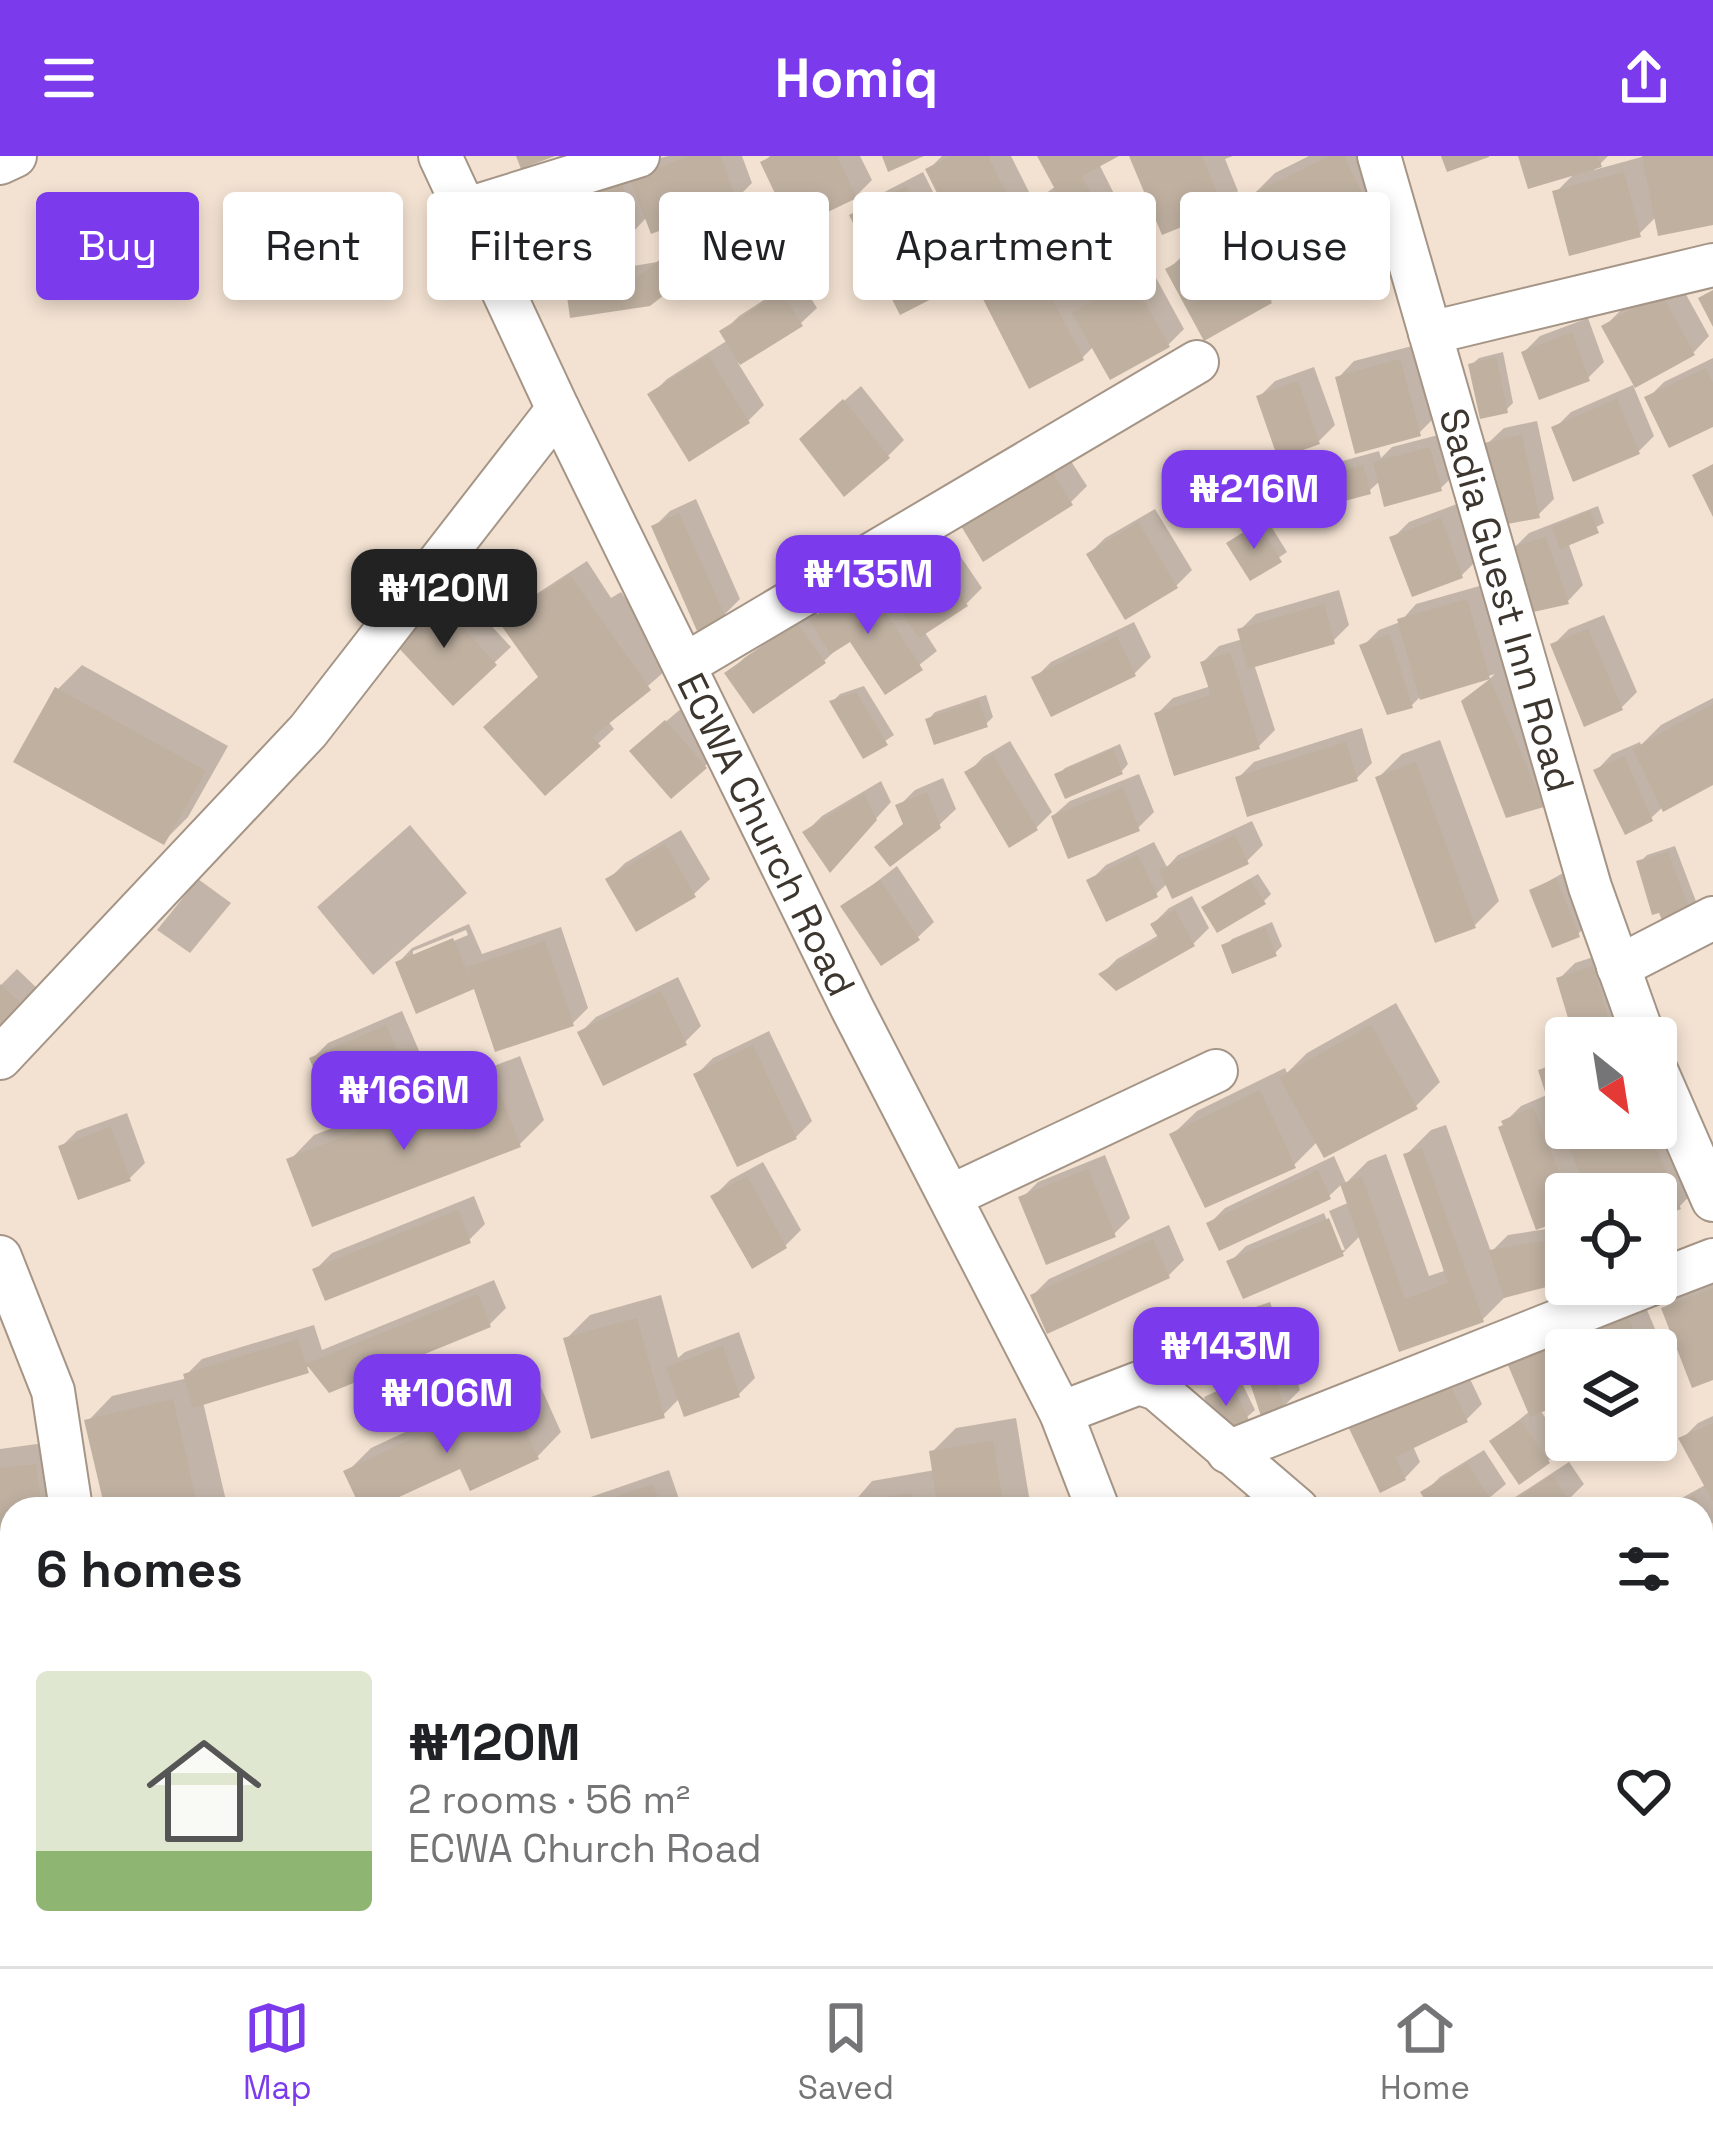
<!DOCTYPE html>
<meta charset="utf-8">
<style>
:root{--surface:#fff;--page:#f2f2f2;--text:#202124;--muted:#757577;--line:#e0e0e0;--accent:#7c3aed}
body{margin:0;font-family:"Space Grotesk",sans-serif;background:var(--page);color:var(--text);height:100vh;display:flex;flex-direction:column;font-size:45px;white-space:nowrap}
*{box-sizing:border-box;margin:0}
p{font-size:39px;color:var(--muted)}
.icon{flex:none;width:66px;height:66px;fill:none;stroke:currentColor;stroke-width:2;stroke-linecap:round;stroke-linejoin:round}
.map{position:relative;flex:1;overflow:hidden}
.sheet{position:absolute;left:0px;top:1341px;width:1713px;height:471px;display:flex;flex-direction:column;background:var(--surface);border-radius:36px 36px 0 0;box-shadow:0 6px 18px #0003}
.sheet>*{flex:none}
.hud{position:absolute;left:36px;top:36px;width:1641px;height:108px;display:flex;gap:24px}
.needle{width:78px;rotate:150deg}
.buttons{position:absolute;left:1545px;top:861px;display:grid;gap:24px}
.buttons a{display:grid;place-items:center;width:132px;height:132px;border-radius:12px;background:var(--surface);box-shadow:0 6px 18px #0003;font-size:60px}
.price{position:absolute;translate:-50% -102px;padding:0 27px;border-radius:24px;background:var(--accent);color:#fff;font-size:39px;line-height:78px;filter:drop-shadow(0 3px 6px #0008)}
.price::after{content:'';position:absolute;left:50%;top:72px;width:36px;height:27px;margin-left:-18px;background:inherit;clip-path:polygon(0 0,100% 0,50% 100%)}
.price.on{background:#222;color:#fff}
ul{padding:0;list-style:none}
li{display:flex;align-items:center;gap:36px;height:300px;padding:0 36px}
li span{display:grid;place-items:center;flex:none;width:336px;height:240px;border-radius:12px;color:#555}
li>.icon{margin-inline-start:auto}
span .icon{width:144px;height:144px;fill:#fffc;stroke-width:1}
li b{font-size:51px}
h2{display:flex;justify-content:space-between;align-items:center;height:144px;padding:0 36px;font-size:51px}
.pill{padding:0 42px;border-radius:12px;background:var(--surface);box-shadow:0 6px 18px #0003;font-size:42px;line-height:108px}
.pill.on{background:var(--accent);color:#fff}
header{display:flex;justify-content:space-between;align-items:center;height:156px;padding:0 36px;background:var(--accent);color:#fff;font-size:54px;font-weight:700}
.menu{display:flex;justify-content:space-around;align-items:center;height:168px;border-top:3px solid var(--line);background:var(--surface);font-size:33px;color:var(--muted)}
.menu a{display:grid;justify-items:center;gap:6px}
.menu .on{color:var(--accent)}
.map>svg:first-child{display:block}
</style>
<header><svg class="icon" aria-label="menu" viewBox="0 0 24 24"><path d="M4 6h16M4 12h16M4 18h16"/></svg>Homiq<svg class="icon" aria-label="share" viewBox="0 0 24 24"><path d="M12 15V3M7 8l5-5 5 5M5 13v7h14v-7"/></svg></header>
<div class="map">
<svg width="1713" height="1810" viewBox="0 0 1713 1810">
<rect width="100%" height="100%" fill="#f3e2d2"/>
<g fill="#0003" fill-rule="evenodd">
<polygon points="669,0 742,0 752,27 736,43 647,61 632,77 579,21"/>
<polygon points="770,0 860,0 872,24 856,40 764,6"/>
<polygon points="942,0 1011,0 1034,46 1056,30 1040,0 1113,0 1099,8 1138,85 1122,101 1079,124 1089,144 1149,109 1184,173 1168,189 1094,190 1082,202 1030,229 970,113 955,128 853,60 869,44 923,16 972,114 996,91 1038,68 1033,58 1022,69 929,13"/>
<polygon points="1133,0 1233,0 1225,3 1238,35 1222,51"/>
<polygon points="1309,0 1380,0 1399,39 1374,63 1251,41 1275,17"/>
<polygon points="1521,0 1608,0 1594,14 1645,0 1713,0 1713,66 1657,60 1639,78 1556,36 1577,15"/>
<polygon points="723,54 738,74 648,147 569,134 585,118 657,106"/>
<polygon points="1250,61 1287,129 1271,145 1168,114 1184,98"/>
<polygon points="571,68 583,98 576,105 536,86 543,79"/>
<polygon points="798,122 817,152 801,167 738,207 764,249 748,265 651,239 667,223 728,184 723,176 739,160"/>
<polygon points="1678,124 1709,180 1694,196 1605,170 1621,154"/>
<polygon points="1588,162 1604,206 1588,222 1524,196 1540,180"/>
<polygon points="1416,189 1435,261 1419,277 1338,222 1354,205"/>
<polygon points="1503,196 1513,247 1506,254 1471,209 1479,202"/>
<polygon points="1713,202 1713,268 1648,242 1664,226"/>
<polygon points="1314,211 1335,269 1319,285 1259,241 1275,225"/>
<polygon points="1633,229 1654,280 1638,296 1555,272 1571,256"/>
<polygon points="861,230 904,284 888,300 819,267"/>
<polygon points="1537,265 1554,343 1538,359 1487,288 1504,272"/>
<polygon points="1446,277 1457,316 1441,332 1381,324 1369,335 1298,329 1314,313 1379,295 1381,302 1392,291"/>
<polygon points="1067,299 1087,330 1071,346 980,354"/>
<polygon points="696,343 740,443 724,459 654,371 670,355"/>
<polygon points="1457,348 1478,403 1462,419 1393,382 1409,366"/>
<polygon points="1598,350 1604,367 1568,386 1583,429 1568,445 1513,393 1529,377"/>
<polygon points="1155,353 1192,414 1176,430 1089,398 1105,382"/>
<polygon points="1266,362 1287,396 1250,421 1229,387"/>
<polygon points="950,385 982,432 966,448 924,475 937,495 886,535 850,481 824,505 728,518 744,502 814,453 818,459 883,413 893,427"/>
<polygon points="587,405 611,442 621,436 673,508 608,565 614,573 545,636 540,522 502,466 518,450"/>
<polygon points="448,423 511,491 453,545 399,487"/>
<polygon points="1483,429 1558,632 1542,648 1465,546 1495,518 1421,540 1411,550 1363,490 1379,474 1400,466 1416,448"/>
<polygon points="1339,434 1349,469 1333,485 1254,508 1275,574 1259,590 1157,558 1173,542 1211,530 1203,506 1219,490 1243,483 1240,474 1256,458"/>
<polygon points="1604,459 1637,536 1621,552 1553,489 1569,473"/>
<polygon points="1134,466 1151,501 1135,517 1035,522 1051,506"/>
<polygon points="82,509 228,590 188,661 163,686 58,533"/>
<polygon points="864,530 894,579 864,599 833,545 840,538"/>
<polygon points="986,539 993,561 986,568 928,564 935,556"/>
<polygon points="1713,542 1713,626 1664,650 1651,662 1597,614 1612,598 1640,586 1641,589 1661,569"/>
<polygon points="683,551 720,594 705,610 649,580"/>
<polygon points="1362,572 1372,607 1356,623 1238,622 1254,606"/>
<polygon points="1440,584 1499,745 1475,769 1378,622 1402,598"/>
<polygon points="1010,585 1052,656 1036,672 968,617 983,601"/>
<polygon points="1120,588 1128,608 1121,616 1058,619 1065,612"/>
<polygon points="1139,618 1154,656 1138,672 1070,699 1054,659 1070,645"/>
<polygon points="943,622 956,653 939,669 905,666 899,650 915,634"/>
<polygon points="881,625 891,646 845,697 806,676 822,660"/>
<polygon points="1252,665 1263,689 1247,705 1168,727 1156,738 1090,725 1106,709 1154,686 1167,711 1178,699"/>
<polygon points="410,669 467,737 373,819 317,751"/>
<polygon points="681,674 710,723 694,738 609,723 625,707"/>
<polygon points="1675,690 1697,748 1666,765 1640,706 1647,699"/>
<polygon points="897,710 934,766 918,781 844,751"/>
<polygon points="1563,717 1585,771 1578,778 1533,734"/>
<polygon points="1258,718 1271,738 1264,745 1212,745"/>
<polygon points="198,723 231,747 190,797 157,774"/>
<polygon points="1192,740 1209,772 1194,787 1102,818 1117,803 1159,779 1153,768 1169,752"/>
<polygon points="1272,766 1282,790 1275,797 1225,790 1232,783"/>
<path d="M469,768L482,798L561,771L588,852L572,868L476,829L398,807L412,792ZM466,774L468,779L413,802V795Z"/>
<polygon points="1609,796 1628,859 1612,875 1577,882 1559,823 1575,807"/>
<polygon points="17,813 39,834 0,873 0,830"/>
<polygon points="678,821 701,870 685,886 580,877 596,861"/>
<polygon points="1396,847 1440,926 1416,950 1318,985 1294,1009 1172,979 1197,955 1285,912 1287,917 1307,897"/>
<polygon points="402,855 429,918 413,934 386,946 388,951 520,900 544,964 520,988 290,1004 314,979 341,969 312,903 328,887"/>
<polygon points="769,875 812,965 796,981 697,918 713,902"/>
<polygon points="1566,896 1566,932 1550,938 1558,960 1566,952 1566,972 1656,972 1656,907 1703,1026 1679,1051 1656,1060 1656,1038 1566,1038 1505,966 1521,950 1549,938 1541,915 1558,899"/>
<polygon points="127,957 145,1007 129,1023 61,991 77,975"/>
<polygon points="1446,969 1491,1096 1508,1079 1566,1070 1566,1123 1508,1138 1482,1164 1401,1192 1361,1079 1343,1097 1230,1106 1246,1090 1324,1057 1339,1094 1345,1094 1329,1055 1350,1046 1343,1027 1329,1040 1209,1068 1225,1052 1334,1000 1346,1027 1368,1005 1386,998 1429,1120 1447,1114 1406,999 1431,974"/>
<polygon points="1105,999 1130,1062 1114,1078 1022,1042 1038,1026"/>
<polygon points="763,1006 801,1074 785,1090 714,1040 730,1024"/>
<polygon points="474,1040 485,1068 469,1084 316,1113 332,1097"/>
<polygon points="1169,1069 1184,1104 1168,1120 1033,1139 1049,1123"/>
<polygon points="494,1124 506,1152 490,1168 311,1210 203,1246 227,1349 223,1353 108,1353 88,1265 112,1240 188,1222 186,1219 202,1203 314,1169 322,1194"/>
<polygon points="1713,1124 1713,1220 1664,1153 1680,1137"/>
<polygon points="661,1139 678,1202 685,1196 739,1176 755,1222 739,1238 680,1242 663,1259 566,1183 590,1159"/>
<polygon points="1642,1142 1663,1192 1656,1199 1656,1194 1566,1194 1566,1242 1540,1254 1564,1289 1548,1305 1493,1285 1530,1255 1510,1207"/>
<polygon points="1270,1146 1300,1234 1284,1250 1243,1196 1184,1186 1201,1170"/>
<polygon points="1460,1202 1482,1248 1466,1264 1413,1290 1420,1306 1405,1322 1348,1265"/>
<polygon points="534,1216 561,1276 537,1301 461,1309 364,1353 347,1316 371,1292"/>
<polygon points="1240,1223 1255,1254 1247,1261 1207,1242"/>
<polygon points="1713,1260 1713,1367 1701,1374 1701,1353 1662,1353 1707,1328 1682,1283 1698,1267"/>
<polygon points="1016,1262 1031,1353 848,1353 872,1325 935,1314 932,1296 956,1272"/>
<polygon points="59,1285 68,1353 12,1353 12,1614 0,1534 0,1293"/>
<polygon points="1484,1294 1506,1328 1476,1353 1434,1353 1424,1337 1440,1321"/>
<polygon points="1569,1306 1584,1328 1568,1344 1555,1353 1497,1353"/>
<polygon points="669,1314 679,1343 669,1353 556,1353"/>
<polygon points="1253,1332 1274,1353 1232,1353"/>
<polygon points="1701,1412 1713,1438 1713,1478 1701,1486"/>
<polygon points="1701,1586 1713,1609 1701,1620"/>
</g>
<g fill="#bfb0a0">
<polygon points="516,0 555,0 521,13"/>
<polygon points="689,0 721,0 737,46 651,78 630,23"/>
<polygon points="772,0 837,0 857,42 792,73 760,6"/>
<polygon points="882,0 924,0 888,16"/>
<polygon points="951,0 988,0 1023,72 968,99 925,13"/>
<polygon points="1037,0 1119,0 1082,20 1124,103 1068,133 1026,50 1056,35"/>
<polygon points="1129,0 1202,0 1224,54 1162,79"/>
<polygon points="1330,0 1344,0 1376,66 1281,111 1247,40"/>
<polygon points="1441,0 1489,0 1489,1 1447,16"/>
<polygon points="1518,0 1598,0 1602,11 1528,33"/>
<polygon points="1642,0 1713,0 1713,69 1658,80"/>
<polygon points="620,12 633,80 590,89 576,20"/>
<polygon points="1624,16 1641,81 1569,100 1552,35"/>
<polygon points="906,30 957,130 900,159 849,59"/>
<polygon points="705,68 724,92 650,150 570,162 566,133 638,121"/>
<polygon points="563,73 578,108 547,121 533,85"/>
<polygon points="1233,75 1272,147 1204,185 1165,113"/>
<polygon points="1023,86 1084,204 1029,233 968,114"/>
<polygon points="1132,123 1170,191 1110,224 1072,157"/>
<polygon points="1713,134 1713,171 1698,142"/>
<polygon points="782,136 803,170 740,209 719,175"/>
<polygon points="1661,137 1695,199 1635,232 1601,170"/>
<polygon points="1572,176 1590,225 1539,244 1521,196"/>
<polygon points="708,200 750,267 689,306 647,238"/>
<polygon points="1496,201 1508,257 1480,263 1468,208"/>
<polygon points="1400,203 1421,280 1355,298 1335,221"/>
<polygon points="1706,212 1713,227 1713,271 1669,292 1644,241"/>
<polygon points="1298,225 1320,288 1278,303 1256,240"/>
<polygon points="843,243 890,302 844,341 799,283"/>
<polygon points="1617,243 1640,298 1573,326 1551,271"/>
<polygon points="1522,279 1540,362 1502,369 1484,287"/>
<polygon points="1430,291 1442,335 1384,351 1373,306"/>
<polygon points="1713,308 1713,361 1692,319"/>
<polygon points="1363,309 1371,338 1303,356 1295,328"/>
<polygon points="1050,313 1073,349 983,406 961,370"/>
<polygon points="1590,355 1599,377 1560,393 1552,371"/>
<polygon points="679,357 726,462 697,475 651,370"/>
<polygon points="1441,362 1463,422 1412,441 1389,381"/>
<polygon points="1138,366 1178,432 1125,464 1086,398"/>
<polygon points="1258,367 1282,406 1250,425 1226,387"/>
<polygon points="1546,381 1569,448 1529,457 1509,392"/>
<polygon points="933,398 968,450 919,482 884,431"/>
<polygon points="570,419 651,534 592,581 601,590 545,640 483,571 538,521 498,465"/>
<polygon points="866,426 923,514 885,539 850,486 831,498 809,464"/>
<polygon points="430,436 497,509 453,550 395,488"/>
<polygon points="1467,443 1490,523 1420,544 1397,463"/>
<polygon points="1324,448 1335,488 1248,513 1237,473"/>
<polygon points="797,467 826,507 753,558 724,517"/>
<polygon points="1588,473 1623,554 1584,571 1550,488"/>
<polygon points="1389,478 1413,552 1387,559 1359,489"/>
<polygon points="1117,480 1136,520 1051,561 1031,521"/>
<polygon points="1230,496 1260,593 1174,620 1154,557 1211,539 1200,506"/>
<polygon points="1490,523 1544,651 1506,662 1461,545"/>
<polygon points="55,531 206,615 164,689 13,606"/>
<polygon points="856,536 888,589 863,603 829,545"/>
<polygon points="979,544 988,571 934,589 925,563"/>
<polygon points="1713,548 1713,629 1663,656 1633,593"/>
<polygon points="665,564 707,612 671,643 629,595"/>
<polygon points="1346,586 1358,625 1247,661 1235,621"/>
<polygon points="1113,593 1123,618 1065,643 1054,618"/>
<polygon points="993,599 1038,674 1009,692 964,616"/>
<polygon points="1624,600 1653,665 1625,679 1593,614"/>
<polygon points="1416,606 1476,772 1435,787 1375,621"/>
<polygon points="1123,632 1140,675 1068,703 1051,660"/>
<polygon points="927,636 941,672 890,711 874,691 903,668 895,649"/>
<polygon points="864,638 877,664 830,717 802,676"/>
<polygon points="1235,679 1249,708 1172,743 1159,714"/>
<polygon points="665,688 696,741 636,776 605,723"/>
<polygon points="1668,696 1691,758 1664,769 1659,757 1652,759 1636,705"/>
<polygon points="1138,699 1158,741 1106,766 1086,724"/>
<polygon points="1556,722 1580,781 1552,792 1529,734"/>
<polygon points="1250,723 1266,748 1217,777 1201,751"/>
<polygon points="880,724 920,784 881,810 840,750"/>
<polygon points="1175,754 1195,790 1116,835 1098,818 1159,783 1150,768"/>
<polygon points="1265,771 1277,800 1232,818 1221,789"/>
<polygon points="453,782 471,825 467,811 545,785 574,870 495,896 474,833 416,858 395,806"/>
<polygon points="1593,810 1613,878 1574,882 1556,822"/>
<polygon points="0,828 25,851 0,877"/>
<polygon points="661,835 687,889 603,930 577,876"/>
<polygon points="386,869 415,936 339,970 309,902"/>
<polygon points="1371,869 1418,953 1324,1002 1279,921"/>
<polygon points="753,889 797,983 737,1011 693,918"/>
<polygon points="1566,905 1566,936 1547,942 1538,914"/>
<polygon points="495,923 521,991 312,1071 286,1003"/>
<polygon points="1260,934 1296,1012 1205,1052 1169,978"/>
<polygon points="1533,951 1568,1038 1566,1063 1536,1074 1498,971 1503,969 1501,965"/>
<polygon points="1566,954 1566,972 1648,972 1681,1053 1656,1063 1656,1038 1588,1038 1556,958"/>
<polygon points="111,971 131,1025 78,1044 58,990"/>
<polygon points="1422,992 1484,1166 1399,1196 1340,1028 1362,1021 1405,1143 1448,1127 1403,998"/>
<polygon points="1088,1013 1116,1081 1046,1109 1018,1041"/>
<polygon points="1318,1014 1331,1043 1219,1095 1206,1067"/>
<polygon points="747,1020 787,1092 752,1113 710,1040"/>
<polygon points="458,1054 471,1087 325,1145 312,1113"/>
<polygon points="1329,1062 1344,1100 1243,1143 1226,1105"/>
<polygon points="1566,1082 1566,1126 1504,1142 1489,1094"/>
<polygon points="1153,1083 1170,1122 1047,1178 1030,1139"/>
<polygon points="1713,1132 1713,1224 1692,1232 1661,1152"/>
<polygon points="478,1138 491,1171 329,1237 306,1208"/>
<polygon points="1626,1156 1642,1194 1566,1194 1566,1246 1530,1261 1507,1207"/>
<polygon points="1254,1160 1285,1253 1261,1260 1241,1200 1191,1217 1181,1185"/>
<polygon points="637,1162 665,1262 591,1283 563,1182"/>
<polygon points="298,1183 309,1217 193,1252 183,1218"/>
<polygon points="723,1190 740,1241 684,1261 666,1211"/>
<polygon points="1444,1216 1468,1266 1395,1301 1406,1324 1380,1337 1345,1264"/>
<polygon points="1232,1228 1249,1264 1220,1277 1204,1241"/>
<polygon points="509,1238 539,1303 470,1335 460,1313 373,1353 361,1353 343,1315"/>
<polygon points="173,1243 198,1353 105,1353 84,1264"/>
<polygon points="1520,1264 1550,1307 1519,1329 1489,1285"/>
<polygon points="1713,1267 1713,1346 1678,1282"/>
<polygon points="993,1285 1004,1353 938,1353 929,1295"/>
<polygon points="1467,1307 1492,1346 1481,1353 1431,1353 1420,1336"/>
<polygon points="36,1308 42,1353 12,1353 12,1617 8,1617 0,1558 0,1312"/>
<polygon points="1552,1319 1570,1346 1560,1353 1501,1353"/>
<polygon points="653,1328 662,1353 583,1353 583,1352"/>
<polygon points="912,1337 915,1353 845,1353 844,1348"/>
<polygon points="1694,1339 1712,1372 1701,1378 1701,1353 1670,1353"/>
<polygon points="1701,1462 1711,1484 1701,1489"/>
<polygon points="999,1800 1126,1800 1126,1803 1071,1810 1001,1810"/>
</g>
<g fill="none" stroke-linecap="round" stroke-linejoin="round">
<g stroke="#a59586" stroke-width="46">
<g id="street">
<path id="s1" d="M440,0L558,253L852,852L1061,1257L1098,1353"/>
<path id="s2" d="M1379,0L1590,731L1644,882"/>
<polyline points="0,7 15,0"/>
<polyline points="464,54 638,0"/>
<polyline points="1430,177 1713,109"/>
<polyline points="686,508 1197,206"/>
<polyline points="1618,811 1713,762"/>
<polyline points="0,902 308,575 558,253"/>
<polyline points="1656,914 1713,1044"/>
<polyline points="951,1040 1216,915"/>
<polyline points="0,1101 53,1235 71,1353"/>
<polyline points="1656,1126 1713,1104"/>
<polyline points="1061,1257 1139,1227 1157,1233 1297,1353"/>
<polyline points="1228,1296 1651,1128"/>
<polyline points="125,1800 126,1810"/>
<polyline points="1262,1800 1265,1810"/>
</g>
</g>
<use href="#street" stroke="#fff" stroke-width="42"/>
</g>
<g text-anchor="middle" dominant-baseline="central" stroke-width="12" stroke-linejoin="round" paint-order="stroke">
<g font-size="39" fill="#3c362f" stroke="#f3e2d2">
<text stroke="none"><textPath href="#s2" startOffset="462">Sadia Guest Inn Road</textPath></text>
<text stroke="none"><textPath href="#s1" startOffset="753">ECWA Church Road</textPath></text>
</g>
</g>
</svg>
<div class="buttons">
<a><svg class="needle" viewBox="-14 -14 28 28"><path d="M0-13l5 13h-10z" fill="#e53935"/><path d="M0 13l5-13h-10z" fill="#757577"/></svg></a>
<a><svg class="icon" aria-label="locate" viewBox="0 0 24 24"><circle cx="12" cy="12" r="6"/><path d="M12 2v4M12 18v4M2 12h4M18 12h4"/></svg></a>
<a><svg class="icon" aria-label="layers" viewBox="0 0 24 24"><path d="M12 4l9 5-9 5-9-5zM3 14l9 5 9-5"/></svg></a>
</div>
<b class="price" style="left:1254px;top:396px">₦216M</b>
<b class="price" style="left:868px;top:481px">₦135M</b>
<b class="price on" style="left:444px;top:495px">₦120M</b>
<b class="price" style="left:404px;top:997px">₦166M</b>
<b class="price" style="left:1226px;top:1253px">₦143M</b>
<b class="price" style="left:447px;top:1300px">₦106M</b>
<div class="hud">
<a class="pill on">Buy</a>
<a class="pill">Rent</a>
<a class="pill">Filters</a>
<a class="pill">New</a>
<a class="pill">Apartment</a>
<a class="pill">House</a>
</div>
<section class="sheet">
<h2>6 homes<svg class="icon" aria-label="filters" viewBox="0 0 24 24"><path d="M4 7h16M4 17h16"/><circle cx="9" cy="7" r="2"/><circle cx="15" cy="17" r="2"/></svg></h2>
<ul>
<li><span style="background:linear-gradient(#dfe7d0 75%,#8fb573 0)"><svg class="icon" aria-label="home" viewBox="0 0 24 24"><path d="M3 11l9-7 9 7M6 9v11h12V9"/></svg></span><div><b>₦120M</b><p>2 rooms · 56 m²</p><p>ECWA Church Road</p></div><svg class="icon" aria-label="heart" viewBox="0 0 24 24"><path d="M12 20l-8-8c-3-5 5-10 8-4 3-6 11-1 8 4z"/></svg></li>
</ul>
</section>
</div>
<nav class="menu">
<a class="on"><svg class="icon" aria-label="map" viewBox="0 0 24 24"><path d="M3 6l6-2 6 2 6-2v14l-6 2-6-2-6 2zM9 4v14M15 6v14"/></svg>Map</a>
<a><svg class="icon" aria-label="saved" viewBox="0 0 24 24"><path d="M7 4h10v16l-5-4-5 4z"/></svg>Saved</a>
<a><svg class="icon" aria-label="home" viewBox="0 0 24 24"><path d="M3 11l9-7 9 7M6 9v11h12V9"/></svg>Home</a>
</nav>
